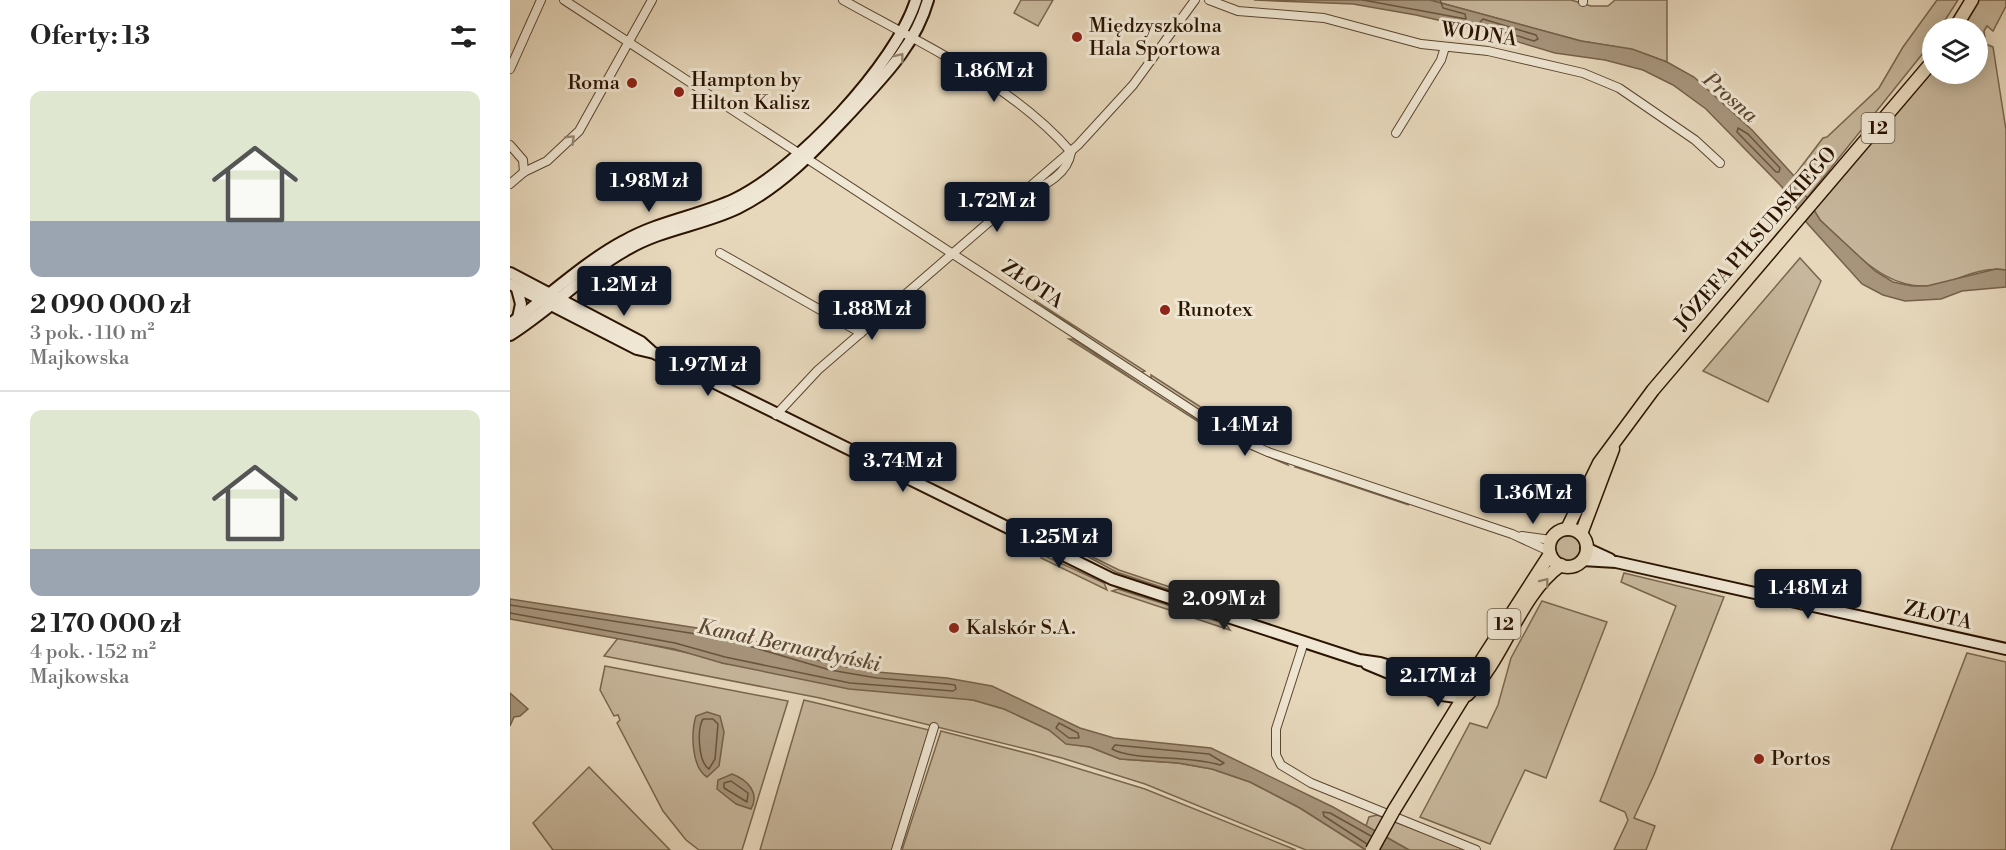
<!DOCTYPE html>
<html lang="pl">
<meta charset="utf-8">
<style>
:root{--surface:#fff;--page:#f2f2f2;--text:#222;--muted:#767676;--line:#e0e0e0;--accent:#111827}
body{margin:0;font-family:"Libre Bodoni",serif;background:var(--page);color:var(--text);height:100vh;display:flex;flex-direction:column;font-size:22px;white-space:nowrap}
*{box-sizing:border-box;margin:0}
p{font-size:20px;color:var(--muted)}
.icon{flex:none;width:33px;height:33px;fill:none;stroke:currentColor;stroke-width:2;stroke-linecap:round;stroke-linejoin:round}
.map{position:relative;flex:1;overflow:hidden}
.side{display:flex;flex-direction:column;background:var(--surface);width:510px}
.side>*{flex:none}
.controls{position:absolute;left:1412px;top:18px;display:grid;gap:12px}
.controls a{display:grid;place-items:center;width:66px;height:66px;border-radius:50%;background:var(--surface);box-shadow:0 3px 15px #0003;font-size:30px}
.price{position:absolute;translate:-50% -51px;padding:0 14px;border-radius:6px;background:var(--accent);color:#fff;font-size:20px;line-height:39px;filter:drop-shadow(0 2px 3px #0008)}
.price::after{content:'';position:absolute;left:50%;top:36px;width:18px;height:14px;margin-left:-9px;background:inherit;clip-path:polygon(0 0,100% 0,50% 100%)}
.price.active{background:#222;color:#fff}
ul{padding:0;list-style:none}
li{display:grid;align-content:center;gap:12px;height:318px;padding:0 30px}
li+li{border-top:2px solid var(--line)}
li span{display:grid;place-items:center;height:186px;border-radius:12px;color:#555}
li>.icon{margin-inline-start:auto}
span .icon{width:108px;height:108px;fill:#fffc;stroke-width:1}
li b{font-size:26px}
h2{display:flex;justify-content:space-between;align-items:center;height:72px;padding:0 30px;font-size:26px}
main{display:flex;flex:1;min-height:0}
.map>svg:first-child{display:block}
</style>
<main>
<section class="side">
<h2>Oferty: 13<svg class="icon" aria-label="filters" viewBox="0 0 24 24"><path d="M4 7h16M4 17h16"/><circle cx="9" cy="7" r="2"/><circle cx="15" cy="17" r="2"/></svg></h2>
<ul>
<li><span style="background:linear-gradient(#dfe7d0 70%,#9aa5b1 0)"><svg class="icon" aria-label="home" viewBox="0 0 24 24"><path d="M3 11l9-7 9 7M6 9v11h12V9"/></svg></span><div><b>2 090 000 zł</b><p>3 pok. · 110 m²</p><p>Majkowska</p></div></li>
<li><span style="background:linear-gradient(#dfe7d0 75%,#9aa5b1 0)"><svg class="icon" aria-label="home" viewBox="0 0 24 24"><path d="M3 11l9-7 9 7M6 9v11h12V9"/></svg></span><div><b>2 170 000 zł</b><p>4 pok. · 152 m²</p><p>Majkowska</p></div></li>
</ul>
</section>
<div class="map">
<svg width="1496" height="850" viewBox="0 0 1496 850">
<rect width="100%" height="100%" fill="#e7d8bc"/>
<filter id="stains"><feTurbulence type="fractalNoise" baseFrequency=".00333" numOctaves="4"/><feColorMatrix values="0 0 0 0 .2 0 0 0 0 .09 0 0 0 0 .02 0 0 0 .5 -.17"/></filter>
<radialGradient id="worn" r=".72"><stop offset=".6" stop-color="#630" stop-opacity="0"/><stop offset="1" stop-color="#630" stop-opacity=".3"/></radialGradient>
<g fill="#c7b79c" stroke="#79664e" stroke-width="1.5">
<polygon points="511,0 543,0 528,26 504,13"/>
<polygon points="920,0 1061,0 1081,6 1098,6 1105,0 1157,0 1157,62 1124,50 1071,41"/>
<polygon points="1427,0 1448,0 1430,28 1422,28 1422,42 1296,199 1284,176 1313,138 1317,137 1369,88 1393,47"/>
<path d="M1467,0H1496V6L1483,31L1477,26L1474,31L1476,44L1483,47L1496,130V270C1475,267 1457,275 1438,282C1382,300 1347,254 1310,220L1303,210L1422,68V74H1467V28H1450Z"/>
<polygon points="1290,258 1311,281 1258,402 1193,371"/>
<polygon points="524,300 635,371 630,373"/>
<path d="M559,339H563C631,383 698,436 776,461L778,465L714,438Z"/>
<polygon points="641,375 734,435 746,439 741,441 719,430 641,380"/>
<polygon points="787,465 893,501 899,505 785,467"/>
<circle cx="1058" cy="548" r="12"/>
<polygon points="542,537 609,570 729,610 729,613 606,572"/>
<polygon points="533,555 594,583 597,590 531,558"/>
<polygon points="1114,573 1214,597 1144,775 1124,818 1145,826 1136,850 1104,850 1118,820 1115,812 1090,801 1166,606 1111,582"/>
<polygon points="608,589 716,624 720,630 602,591"/>
<polygon points="1032,601 1097,622 1036,778 1015,770 980,844 910,817 960,723 977,728 988,705 1001,658"/>
<polygon points="108,638 207,659 212,663 463,700 494,709 539,730 556,743 580,747 610,759 668,763 702,769 740,782 790,808 856,850 796,850 635,784 552,758 310,698 94,656"/>
<polygon points="1457,653 1496,662 1496,850 1381,850"/>
<polygon points="95,666 278,701 232,850 189,850 176,840 153,811 107,723 110,720 108,715 104,716 90,690"/>
<polygon points="294,700 419,730 382,850 250,850"/>
<polygon points="431,731 524,755 635,789 786,850 392,850"/>
<polygon points="79,767 160,850 43,850 23,823"/>
<polygon points="867,815 958,850 899,850 856,826 859,817"/>
</g>
<g fill="#a7957c" stroke="#75614a" stroke-width="1.5">
<polygon points="744,0 920,0 1071,41 1122,49 1157,62 1184,77 1242,130 1284,176 1310,220 1365,271 1383,282 1402,286 1417,286 1486,269 1496,270 1496,287 1452,291 1431,299 1395,301 1373,295 1352,284 1297,223 1272,187 1196,109 1163,85 1133,70 1095,60 1045,53 958,27 906,15 843,4"/>
<polygon points="0,599 213,632 321,664 367,672 437,678 482,686 570,728 604,738 701,748 823,807 899,850 856,850 790,808 740,782 702,769 668,763 610,759 580,747 556,744 539,730 494,709 463,700 339,689 212,663 164,649 0,619"/>
<polygon points="0,693 18,709 10,716 4,717 0,726"/>
<path d="M197,712L210,716L214,732L209,766L197,777C181,767 181,732 186,716Z"/>
<path d="M222,774C238,780 250,793 241,809L226,804L207,789L208,780Z"/>
</g>
<g fill="none" stroke-linecap="round" stroke-linejoin="round">
<g stroke="#69543e" stroke-width="1.5">
<polyline points="853,0 956,19 955,14 933,8 930,0"/>
<polygon points="973,19 1026,35 1028,39 1024,41 972,25 970,22"/>
<polygon points="1228,128 1238,134 1270,168 1269,172 1266,172 1227,132"/>
<polyline points="0,605 212,638 320,670 367,678 437,684 445,685 446,689 443,691 340,683 215,657 165,643 0,613"/>
<path d="M193,719H203L208,724L205,759L199,769C188,762 187,729 193,719Z"/>
<polygon points="549,723 568,733 569,738 559,738 546,728"/>
<path d="M605,745L699,754L714,763L710,765C680,755 624,761 602,749Z"/>
<polygon points="221,781 238,793 237,802 214,788 214,783"/>
<polyline points="857,844 814,816 813,812 820,813 861,836"/>
</g>
<g stroke="#5a452f" stroke-width="10">
<g id="street">
<polyline points="54,0 720,435 758,452 1002,534 1039,551"/>
<path d="M333,0C411,44 501,83 561,152"/>
<polyline points="699,0 728,11 814,18 911,44 978,51 1073,73 1109,88 1185,140 1210,163"/>
<polyline points="1073,2 1073,0"/>
<polyline points="0,69 31,0"/>
<polyline points="886,133 931,60 935,47"/>
<polyline points="0,145 13,160 14,172"/>
<polyline points="0,184 14,172 37,161 69,131 142,0"/>
<path d="M517,192C536,186 558,173 561,152"/>
<polyline points="210,253 351,333"/>
<polyline points="266,415 308,370 568,145 623,85 685,0"/>
<polyline points="1012,536 1041,540"/>
<polyline points="794,642 766,729 766,755 771,765 801,783 966,850"/>
<polyline points="386,850 424,727"/>
</g>
</g>
<g stroke="#2b1400" stroke-width="14">
<g id="secondary">
<polyline points="0,273 131,342 141,351"/>
<polyline points="0,284 127,349 144,353 602,579 849,660 870,663 943,685 953,698"/>
<polyline points="7,289 11,304 8,318"/>
<path d="M0,324C38,297 73,263 114,241C149,221 189,216 225,199C286,170 386,64 406,0"/>
<path d="M0,335C41,309 75,273 118,249C152,229 193,225 228,208C274,185 307,148 342,111C373,77 405,46 418,0"/>
<polyline points="1076,548 1100,559"/>
<polyline points="1072,560 1106,562 1496,649"/>
<polyline points="857,664 932,695 953,698"/>
</g>
</g>
<g stroke="#2b1400" stroke-width="15">
<g id="primary">
<polyline points="1445,28 1462,0"/>
<polyline points="1057,529 1089,463 1143,390 1422,62"/>
<circle cx="1058" cy="548" r="19"/>
<polyline points="1071,534 1103,449"/>
<path d="M957,695C995,659 1008,596 1051,565"/>
<polyline points="884,810 953,698 962,675 1040,554"/>
</g>
</g>
<use href="#street" stroke="#efe6d3" stroke-width="8"/>
<use href="#secondary" stroke="#efe6d3" stroke-width="10"/>
<use href="#primary" stroke="#e7d8bc" stroke-width="12"/>
<g stroke="#2b1400" stroke-width="15" stroke-linecap="butt">
<polyline id="primary-bridge" points="862,850 884,810"/>
</g>
<use href="#primary-bridge" stroke="#e7d8bc" stroke-width="12"/>
</g>
<defs><path id="oneway-chevron" d="M-2-3.5L2.5 0L-2 3.5" fill="none" stroke-width="1.6" stroke-linecap="round" stroke-linejoin="round" transform="scale(1.5)"/></defs>
<g stroke="#978874">
<use href="#oneway-chevron" transform="translate(390 57) rotate(-52)"/>
<use href="#oneway-chevron" transform="translate(61 139) rotate(-44)"/>
</g>
<use stroke="#928067" href="#oneway-chevron" transform="translate(1035 582) rotate(-52)"/>
<g fill="#8f2418" stroke="#efe6d3" stroke-width="2">
<circle cx="567" cy="37" r="6"/>
<circle cx="122" cy="83" r="6"/>
<circle cx="169" cy="92" r="6"/>
<circle cx="655" cy="310" r="6"/>
<circle cx="444" cy="628" r="6"/>
<circle cx="1249" cy="759" r="6"/>
</g>
<g text-anchor="middle" dominant-baseline="central" stroke-width="6" stroke-linejoin="round" paint-order="stroke">
<g fill="#efe6d3" stroke="#66533f" stroke-width="1.5">
<rect x="1351.5" y="113" width="33" height="30" rx="4.5"/>
<rect x="977.5" y="609" width="33" height="30" rx="4.5"/>
</g>
<g font-size="18" font-weight="bold" fill="#2b1400">
<text x="1368" y="128">12</text>
<text x="994" y="624">12</text>
</g>
<g font-size="20" fill="#2b1400" stroke="#efe6d3" text-anchor="start">
<text x="579" y="26">Międzyszkolna<tspan x="579" dy="23">Hala Sportowa</tspan></text>
<text x="181" y="80">Hampton by<tspan x="181" dy="23">Hilton Kalisz</tspan></text>
<text x="110" y="83" text-anchor="end">Roma</text>
<text x="667" y="310">Runotex</text>
<text x="456" y="628">Kalskór S.A.</text>
<text x="1261" y="759">Portos</text>
</g>
<g font-size="20" fill="#2b1400" stroke="#efe6d3">
<text transform="translate(969 35) rotate(8)">WODNA</text>
<text transform="translate(1246 239) rotate(-49)">JÓZEFA PIŁSUDSKIEGO</text>
<text transform="translate(522 285) rotate(34)">ZŁOTA</text>
<text transform="translate(1428 616) rotate(13)">ZŁOTA</text>
</g>
<g font-size="21" font-style="italic" fill="#5d4832" stroke="#efe6d3">
<text transform="translate(1220 98) rotate(41)">Prosna</text>
<text transform="translate(279 646) rotate(12)">Kanał Bernardyński</text>
</g>
</g>
<rect width="100%" height="100%" filter="url(#stains)"/>
<rect width="100%" height="100%" fill="url(#worn)"/>
</svg>
<div class="controls">
<a><svg class="icon" aria-label="layers" viewBox="0 0 24 24"><path d="M12 4l9 5-9 5-9-5zM3 14l9 5 9-5"/></svg></a>
</div>
<b class="price" style="left:484px;top:103px">1.86M zł</b>
<b class="price" style="left:139px;top:213px">1.98M zł</b>
<b class="price" style="left:487px;top:233px">1.72M zł</b>
<b class="price" style="left:114px;top:317px">1.2M zł</b>
<b class="price" style="left:362px;top:341px">1.88M zł</b>
<b class="price" style="left:198px;top:397px">1.97M zł</b>
<b class="price" style="left:735px;top:457px">1.4M zł</b>
<b class="price" style="left:393px;top:493px">3.74M zł</b>
<b class="price" style="left:1023px;top:525px">1.36M zł</b>
<b class="price" style="left:549px;top:569px">1.25M zł</b>
<b class="price" style="left:1298px;top:620px">1.48M zł</b>
<b class="price active" style="left:714px;top:631px">2.09M zł</b>
<b class="price" style="left:928px;top:708px">2.17M zł</b>
</div>
</main>
